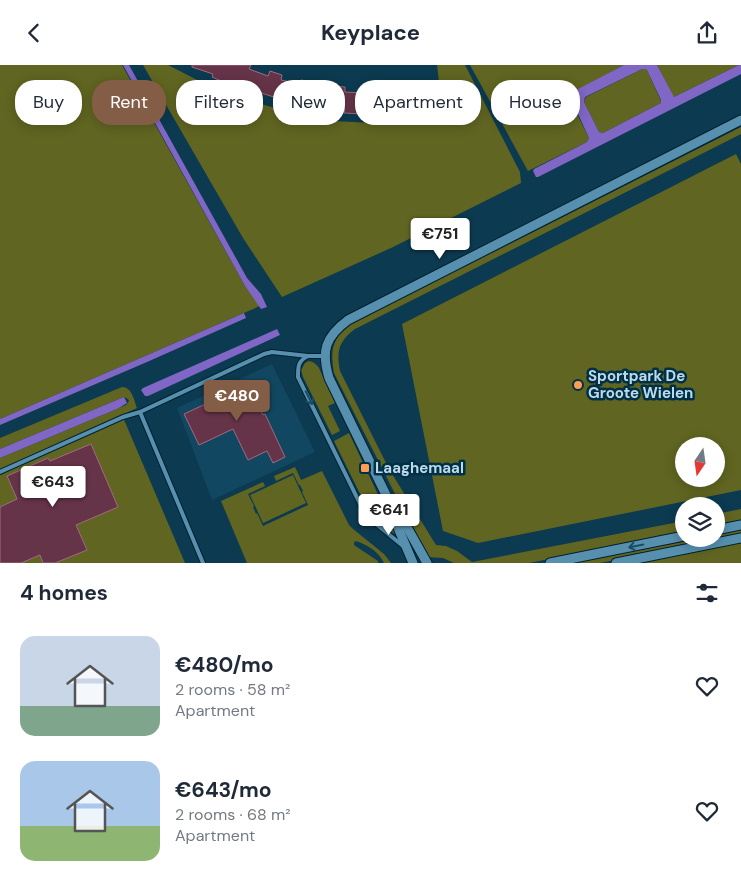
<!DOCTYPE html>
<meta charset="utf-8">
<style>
:root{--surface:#fff;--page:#f2f2f3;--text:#1f2937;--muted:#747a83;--accent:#835d45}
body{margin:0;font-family:"DM Sans",sans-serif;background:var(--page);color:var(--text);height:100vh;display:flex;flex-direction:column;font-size:19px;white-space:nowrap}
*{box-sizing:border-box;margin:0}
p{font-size:16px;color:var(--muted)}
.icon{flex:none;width:28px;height:28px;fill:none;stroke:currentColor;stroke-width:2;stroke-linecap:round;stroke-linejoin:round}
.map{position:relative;height:498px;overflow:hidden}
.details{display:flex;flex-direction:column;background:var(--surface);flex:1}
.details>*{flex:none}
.hud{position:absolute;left:15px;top:15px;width:711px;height:45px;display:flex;gap:10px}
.needle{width:32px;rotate:193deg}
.tools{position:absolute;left:675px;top:372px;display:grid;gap:10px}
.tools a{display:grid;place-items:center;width:50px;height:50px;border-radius:50%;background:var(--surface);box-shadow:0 2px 12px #0003;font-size:25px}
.price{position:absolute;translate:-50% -42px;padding:0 11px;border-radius:5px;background:#fff;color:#222;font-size:16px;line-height:32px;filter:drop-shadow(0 1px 2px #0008)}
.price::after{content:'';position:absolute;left:50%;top:30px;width:15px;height:11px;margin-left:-8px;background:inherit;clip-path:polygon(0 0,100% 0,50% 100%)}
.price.current{background:var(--accent);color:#fff}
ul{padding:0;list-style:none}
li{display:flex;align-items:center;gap:15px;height:125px;padding:0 20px}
li span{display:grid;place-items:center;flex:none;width:140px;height:100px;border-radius:15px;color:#555}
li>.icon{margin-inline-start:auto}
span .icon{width:60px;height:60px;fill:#fffc;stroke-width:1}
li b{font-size:21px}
h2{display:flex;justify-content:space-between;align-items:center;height:60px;padding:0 20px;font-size:21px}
.pill{padding:0 18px;border-radius:20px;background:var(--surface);box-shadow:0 2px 12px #0003;font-size:18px;line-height:45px}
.pill.current{background:var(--accent);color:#fff}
header{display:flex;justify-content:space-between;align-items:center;height:65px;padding:0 20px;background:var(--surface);font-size:22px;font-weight:700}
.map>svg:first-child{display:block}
</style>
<header><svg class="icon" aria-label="back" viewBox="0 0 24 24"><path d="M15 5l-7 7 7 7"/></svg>Keyplace<svg class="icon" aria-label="share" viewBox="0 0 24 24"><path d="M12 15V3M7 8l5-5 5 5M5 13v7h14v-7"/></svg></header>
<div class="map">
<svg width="741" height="498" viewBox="0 0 741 498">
<rect width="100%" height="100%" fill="#0c3a50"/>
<polygon fill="#114760" points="272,299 315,387 212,435 177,343"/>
<g fill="#606521" fill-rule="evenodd">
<polygon points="0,0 122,0 245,221 260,241 0,354"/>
<polygon points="143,0 168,0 209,21 261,39 296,49 334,56 372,58 374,53 408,53 443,50 437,0 465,0 520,107 521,118 391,183 282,232 243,173"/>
<polygon points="470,0 624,0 579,24 574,43 589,73 587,77 528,106"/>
<polygon points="657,0 739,0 674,32 673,31"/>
<polygon points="642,4 645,4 647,5 661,36 661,38 603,68 599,67 584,37 586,32"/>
<path d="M741,62V69L355,264C339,276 336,286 340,306L389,404L436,480L446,481L457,486L472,497L684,456V467L529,498H454L443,493L427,492L334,308C330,284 332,274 351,259Z"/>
<path d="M736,89L741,99V425L478,478L443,466L402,259ZM684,381H716V414H684Z"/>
<path d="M309,296C314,297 316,299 319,303L335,338L328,341L340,366L332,370L303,312L301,305L305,298Z"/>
<path d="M122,322C132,322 134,335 137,343L122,350L185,498H0V393L126,340L129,336L128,334L124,332L0,384V373Z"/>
<polygon points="349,368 398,472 370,449 334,376"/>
<path d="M295,402L301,415L322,406L349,460L353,464L384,489L391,498H384C379,487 367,479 355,476L354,478V480L378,496V498H247L221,436L263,417L265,421L248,429L254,441L253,442L256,449L257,448L263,461L308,440L302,427L303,426L300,420H299L293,408L276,416L274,411Z"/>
<polygon points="293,410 306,438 263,458 250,430"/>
<polygon points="741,444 741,456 716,461 716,449"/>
<polygon points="741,465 741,470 600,498 574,498 697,474 716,474 716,470"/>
<polygon points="741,477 741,498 634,498"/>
</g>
<g fill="#8067c5" fill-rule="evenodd">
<polygon points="123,0 129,0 247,213 261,229 267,242 261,244 245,221"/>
<path d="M624,0H657L673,30L674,32L739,0H741V9L538,112H536L533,106L534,104L587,77L589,73L573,38L575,28L578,24ZM642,4H645L647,5L661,35V38L603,68L599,67L584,37L585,32Z"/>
<polygon points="244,248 246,253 147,297 0,360 0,354"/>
<polygon points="277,264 280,270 148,331 145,331 141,325 143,323"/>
<polygon points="124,332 127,338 119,343 0,393 0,384"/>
</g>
<g fill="#663449" stroke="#a16a80">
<polygon points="192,0 251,0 249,4 268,11 270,6 282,10 281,15 300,19 301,15 313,17 312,22 332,25 333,21 345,22 345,27 365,28 365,19 378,19 378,24 398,24 398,19 410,18 410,23 437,21 438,34 432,35 432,40 430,40 430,42 413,44 413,42 396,42 396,45 364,45 364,47 362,47 362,49 344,48 345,45 328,43 327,46 310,43 310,42 294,37 294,40 277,35 277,33 261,28 260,30 252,28 244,25 244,23 229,16 228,19 212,12 213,9 192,2"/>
<polygon points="256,316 262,328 254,331 263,350 265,349 285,392 273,398 267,386 248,395 233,364 199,380 184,349 227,329 225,325 241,318 243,322"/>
<polygon points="91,379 118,442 76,460 87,485 55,498 43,498 40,490 21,498 0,498 0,442 17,434 7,411 48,393 50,396"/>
</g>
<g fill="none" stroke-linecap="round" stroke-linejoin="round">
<g stroke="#02202f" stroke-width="6">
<g id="service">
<path d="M308,291C298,296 298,301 298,312L365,449L370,454L403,481"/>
<polyline points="0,407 123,352 140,347"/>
<polyline points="203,498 140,347 264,289 272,287 308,291 324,291"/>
</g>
</g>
<g stroke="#02202f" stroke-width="11">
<g id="tertiary">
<polyline points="392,445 396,458 413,498"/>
<polyline points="716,465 741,460"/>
<path d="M427,498L403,455L389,436L329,313C321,286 325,272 348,255L741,55"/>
<polyline points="550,498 684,471"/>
<polyline points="616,498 741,473"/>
</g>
</g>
<use href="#service" stroke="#5790af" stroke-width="4"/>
<use href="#tertiary" stroke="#5790af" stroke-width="9"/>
</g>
<defs><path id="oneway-shaft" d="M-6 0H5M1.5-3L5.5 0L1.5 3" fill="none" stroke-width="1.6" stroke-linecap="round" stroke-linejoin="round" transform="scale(1.25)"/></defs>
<g stroke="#1a4d65">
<use href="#oneway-shaft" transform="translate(309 333) rotate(64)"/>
<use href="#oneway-shaft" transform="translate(636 481) rotate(169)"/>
</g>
<g fill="#fe9c57" stroke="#003045" stroke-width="2">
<circle cx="578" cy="320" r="5"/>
<rect x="360" y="398" width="10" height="10" rx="2.5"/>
</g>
<g text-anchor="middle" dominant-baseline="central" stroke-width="5" stroke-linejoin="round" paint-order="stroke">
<g font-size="15" font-weight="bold" fill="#bddaeb" stroke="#003045" text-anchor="start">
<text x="588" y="311">Sportpark De<tspan x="588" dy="17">Groote Wielen</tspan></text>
<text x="375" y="403">Laaghemaal</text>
</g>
</g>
</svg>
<div class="tools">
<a><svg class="needle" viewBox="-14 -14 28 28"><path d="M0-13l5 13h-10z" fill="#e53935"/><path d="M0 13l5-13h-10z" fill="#747a83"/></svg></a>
<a><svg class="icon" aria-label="layers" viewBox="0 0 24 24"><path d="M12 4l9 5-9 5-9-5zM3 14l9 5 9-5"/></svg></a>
</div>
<b class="price" style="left:440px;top:195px">€751</b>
<b class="price current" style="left:237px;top:357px">€480</b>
<b class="price" style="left:53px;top:443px">€643</b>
<b class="price" style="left:389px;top:471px">€641</b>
<div class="hud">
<a class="pill">Buy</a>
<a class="pill current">Rent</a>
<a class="pill">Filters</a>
<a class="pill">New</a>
<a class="pill">Apartment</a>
<a class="pill">House</a>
</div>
</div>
<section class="details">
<h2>4 homes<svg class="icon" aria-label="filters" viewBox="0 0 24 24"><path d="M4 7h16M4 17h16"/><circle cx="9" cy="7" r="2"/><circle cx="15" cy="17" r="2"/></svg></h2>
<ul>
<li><span style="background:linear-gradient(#c9d6e8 70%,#7fa58c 0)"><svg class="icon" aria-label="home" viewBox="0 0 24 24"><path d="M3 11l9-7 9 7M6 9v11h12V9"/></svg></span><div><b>€480/mo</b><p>2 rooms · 58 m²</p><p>Apartment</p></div><svg class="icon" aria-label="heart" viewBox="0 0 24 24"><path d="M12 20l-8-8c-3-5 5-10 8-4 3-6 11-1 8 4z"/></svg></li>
<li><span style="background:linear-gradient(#a9c7e8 65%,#8fb573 0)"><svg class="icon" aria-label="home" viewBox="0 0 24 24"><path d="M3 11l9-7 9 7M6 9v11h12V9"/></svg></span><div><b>€643/mo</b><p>2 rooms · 68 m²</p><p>Apartment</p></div><svg class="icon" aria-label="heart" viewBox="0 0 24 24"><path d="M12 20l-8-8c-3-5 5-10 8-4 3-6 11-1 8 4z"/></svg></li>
</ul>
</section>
